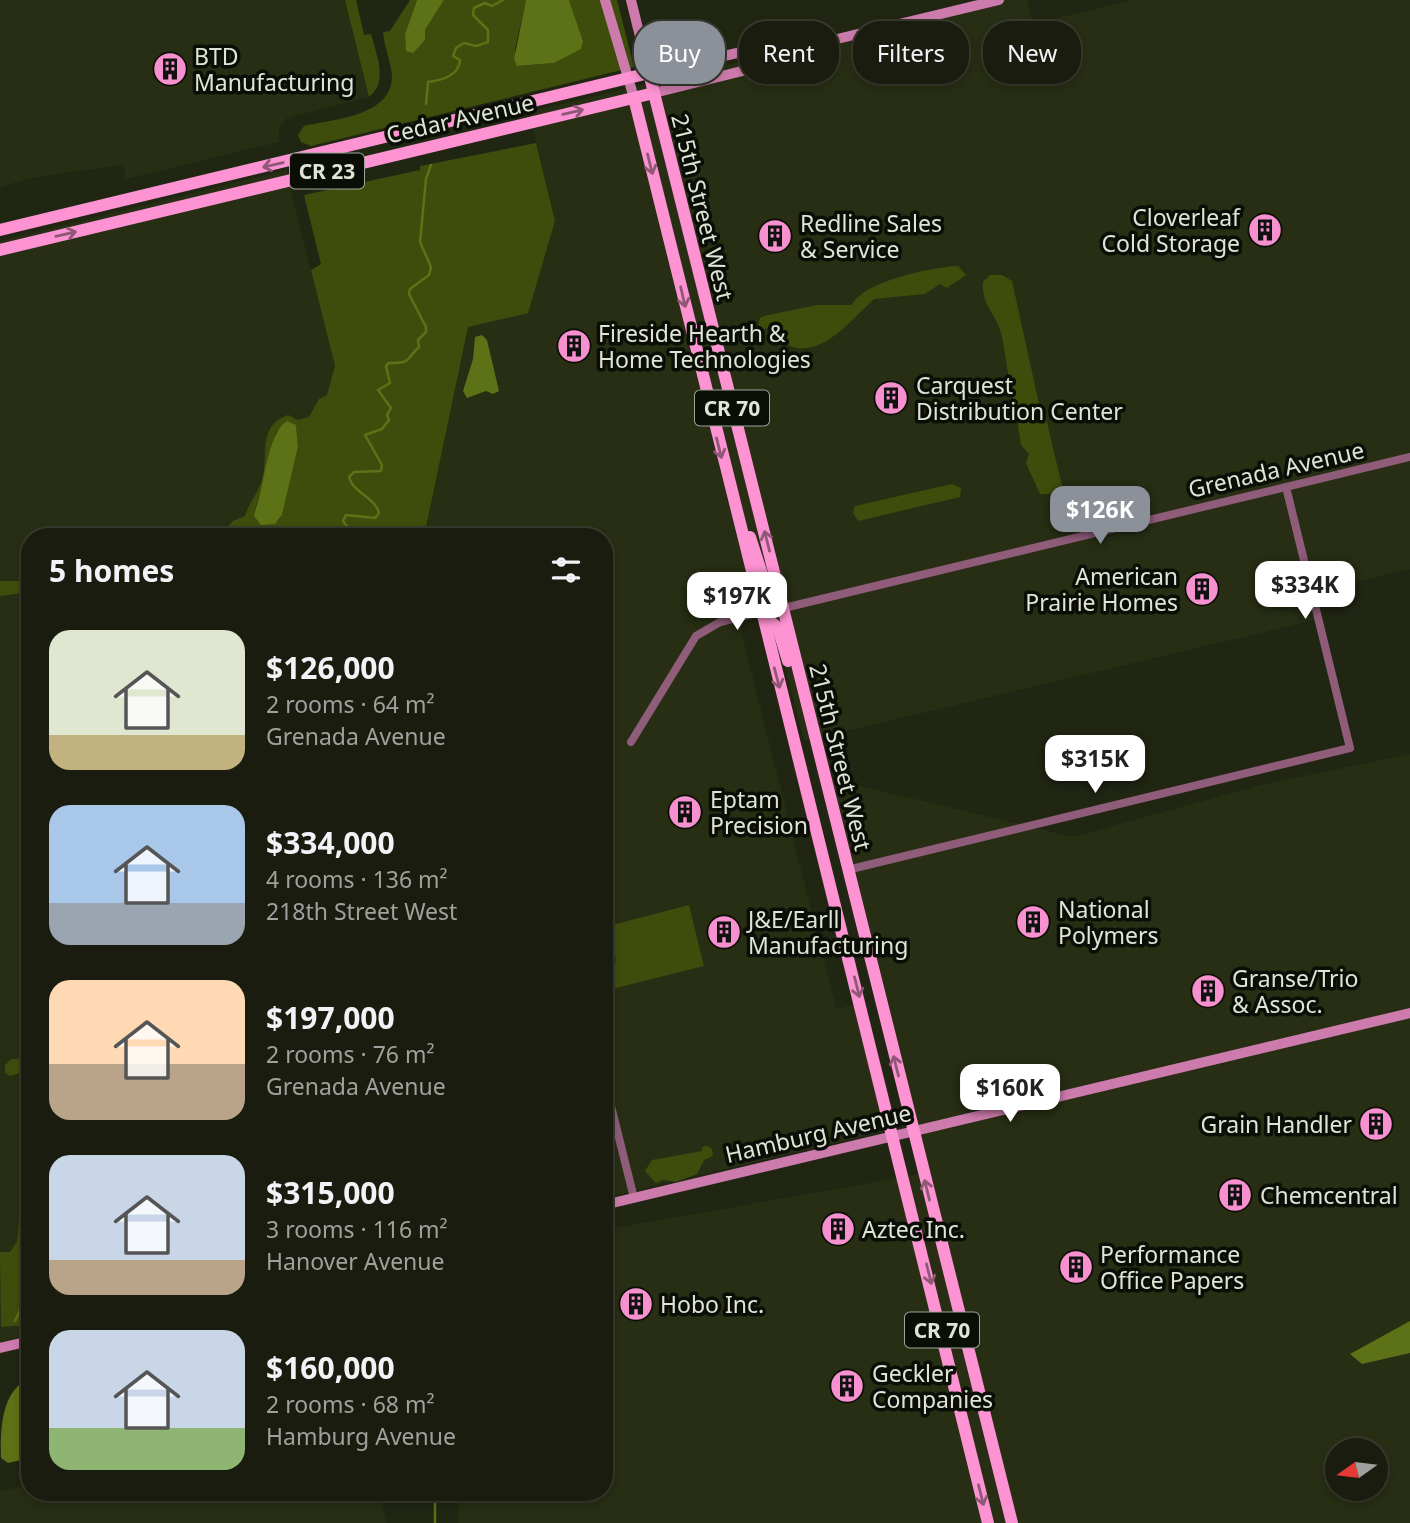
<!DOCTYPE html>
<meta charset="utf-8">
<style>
:root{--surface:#191c0e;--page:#222517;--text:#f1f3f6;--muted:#9fa19e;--line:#373a2e;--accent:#8c9099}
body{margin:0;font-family:"Noto Sans",sans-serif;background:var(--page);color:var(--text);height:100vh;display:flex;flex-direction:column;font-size:26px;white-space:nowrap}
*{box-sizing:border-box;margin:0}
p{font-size:23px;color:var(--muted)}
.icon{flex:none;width:38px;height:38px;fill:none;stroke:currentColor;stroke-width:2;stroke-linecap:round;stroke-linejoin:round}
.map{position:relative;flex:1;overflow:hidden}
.sheet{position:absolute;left:21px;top:528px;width:592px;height:973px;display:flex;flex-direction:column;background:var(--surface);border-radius:28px;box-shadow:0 4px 10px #0003,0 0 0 2px var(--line)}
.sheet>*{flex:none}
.banner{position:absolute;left:634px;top:21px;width:665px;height:63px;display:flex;gap:14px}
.needle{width:46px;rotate:256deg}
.tools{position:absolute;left:1325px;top:1438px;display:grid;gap:14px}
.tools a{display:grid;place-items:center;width:63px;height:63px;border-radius:50%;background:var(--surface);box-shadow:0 4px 10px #0003,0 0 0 2px var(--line);font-size:35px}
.price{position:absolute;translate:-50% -60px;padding:0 16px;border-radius:14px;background:#fff;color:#222;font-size:23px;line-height:46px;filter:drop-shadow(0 2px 4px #0008)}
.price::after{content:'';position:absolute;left:50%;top:42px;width:21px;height:16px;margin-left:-10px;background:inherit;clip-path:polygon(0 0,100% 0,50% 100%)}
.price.on{background:var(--accent);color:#fff}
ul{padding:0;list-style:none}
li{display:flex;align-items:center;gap:21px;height:175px;padding:0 28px}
li span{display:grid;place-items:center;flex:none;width:196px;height:140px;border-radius:21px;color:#555}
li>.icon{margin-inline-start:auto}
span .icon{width:84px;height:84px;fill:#fffc;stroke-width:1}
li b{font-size:30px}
h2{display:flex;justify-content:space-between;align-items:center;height:84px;padding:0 28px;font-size:30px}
.pill{padding:0 24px;border-radius:28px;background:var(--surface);box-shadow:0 4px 10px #0003,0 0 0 2px var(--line);font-size:24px;line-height:63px}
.pill.on{background:var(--accent);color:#fff}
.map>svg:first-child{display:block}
</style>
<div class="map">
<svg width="1410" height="1523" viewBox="0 0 1410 1523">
<rect width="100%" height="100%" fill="#212613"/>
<g fill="#272e14" fill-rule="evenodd">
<polygon points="0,0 345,0 369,97 287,118 279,129 279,142 126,179 123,165 36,177 0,187"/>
<polygon points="999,0 1027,0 1033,24 1132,0 1410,0 1410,569 1313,592 1319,619 804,741 771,611 738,618 836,1009 858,1004 885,1131 604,1198 604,1064 607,1063 604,991 704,966 689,905 604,927 604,537 424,537 468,326 528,312 555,221 529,112"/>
<polygon points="286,170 335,366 300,537 30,537 30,1342 0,1349 0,241"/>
<path d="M1410,754V1523H458L460,1493H604V1230L927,1173L827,778L1073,837L1261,785ZM1337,1451H1376V1489H1337Z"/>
<polygon points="30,1485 30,1493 380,1493 386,1523 0,1523 0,1491"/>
</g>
<g fill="#3f4d0c" fill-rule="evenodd">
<path d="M345,0H356L364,35L371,34C376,54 389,82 369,97Z"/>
<path d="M410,0H417L405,34L406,50L425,30L444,0H526L515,49L518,66L554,63L583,41L569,0H617L634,67L311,146L301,142L298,135L304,126C333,119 392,117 392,76C391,61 384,47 383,32L390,31Z"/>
<path d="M536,143L555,221L528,313L468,327L424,537H199L211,530L226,529L233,521L245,516C249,502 260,491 263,476C268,452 258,426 288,415L298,420L309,417L319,399L327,395L335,366L311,270L321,264L304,195L420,170V166ZM296,425L298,447L282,515L278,521L266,524L255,511L274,439L277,431Z"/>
<path d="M958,266L966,275L947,288L940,284L925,294L874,299C850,321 816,366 781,341L778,330L770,327L761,330L758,327L760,318L764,316L817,305H852C863,281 933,267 958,266Z"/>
<path d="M990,275H1002L1012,281L1041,413L1046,418L1062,486L1055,494H1040L1026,463L1029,454L1021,445L1018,426L1020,417C1009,398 1007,356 1001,333C995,311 982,307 983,282Z"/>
<polygon points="952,484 961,488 960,497 858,521 853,513 855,506"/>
<polygon points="30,575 30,592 0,596 0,581 19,581"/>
<path d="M689,905L704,966L604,991V979C620,969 619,949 604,939V927Z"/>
<polygon points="30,1058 25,1072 10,1076 5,1073 5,1065 12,1059"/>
<polygon points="708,1146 712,1149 713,1156 704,1160 697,1174 676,1182 663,1180 656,1183 645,1171 652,1160 702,1151 702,1147"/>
<polygon points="30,1194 30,1325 1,1327 0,1252 10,1252 17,1241 20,1211"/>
</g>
<g fill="#5d7116">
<polygon points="417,0 444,0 425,30 425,40 413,53 406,51 405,34"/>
<polygon points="526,0 569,0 583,41 581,49 554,63 517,66 514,59"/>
<polygon points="482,335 487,340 499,391 493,394 486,391 467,398 463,391 473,359 475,337"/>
<path d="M287,421L296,425L298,447L282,515L275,524L261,525L254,516L255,511C264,489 267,433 287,421Z"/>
<polygon points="1410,1321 1410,1353 1362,1364 1350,1354"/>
<path d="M30,1378V1458L8,1463L1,1458C0,1430 1,1390 30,1378Z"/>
</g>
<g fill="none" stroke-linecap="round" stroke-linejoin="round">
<g stroke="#5d7116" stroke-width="2.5">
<path d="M426,104L428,82C442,80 459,76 460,60L453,56L456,48L464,43L476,46L488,42V30L473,15L474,8L485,3L492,6L503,0"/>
<path d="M355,537L343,521L346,515L375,518L379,513C375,497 353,493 349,477L354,472L381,471L382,465L365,435L382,429L389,420L387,415L391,408L378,390L390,383L386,366L389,363C412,363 405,360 419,347L418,340L426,332V327L409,294L410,289L429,275L431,267L420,242L426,179L431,165"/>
<polyline points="15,1321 30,1289"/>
<polyline points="435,1493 435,1523"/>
</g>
<g stroke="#8f5c7a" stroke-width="8">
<polyline points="784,608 1410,457"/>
<polyline points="631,742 696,636 720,622 760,612"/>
<polyline points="847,870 1350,748 1286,487"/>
<polyline points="604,1078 634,1198"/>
</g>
<g stroke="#cd7bac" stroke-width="10">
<polyline points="605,0 634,98"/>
<polyline points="631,0 649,73 759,48 797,47"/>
<polyline points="654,93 766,65 804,47 999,0"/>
<polyline points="604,1205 1410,1013"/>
<polyline points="0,1348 30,1341"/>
</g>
<g stroke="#fd93d3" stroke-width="12">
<path d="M634,98C752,573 872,1047 988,1523"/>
<polyline points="0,230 649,73 1012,1523"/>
<polyline points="0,250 654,93"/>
<polyline points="750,537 766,587 783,607"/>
<polyline points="760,612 778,628 788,661"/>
</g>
</g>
<defs><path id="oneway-shaft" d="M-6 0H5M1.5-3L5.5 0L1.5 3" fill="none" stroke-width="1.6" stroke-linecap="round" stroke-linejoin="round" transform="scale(1.75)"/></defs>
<g stroke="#905777">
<use href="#oneway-shaft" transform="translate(573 112) rotate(-13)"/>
<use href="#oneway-shaft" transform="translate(650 164) rotate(76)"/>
<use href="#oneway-shaft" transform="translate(273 165) rotate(167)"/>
<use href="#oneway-shaft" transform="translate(66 234) rotate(-13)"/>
<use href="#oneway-shaft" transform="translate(683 297) rotate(77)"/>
<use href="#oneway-shaft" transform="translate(719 448) rotate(76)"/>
<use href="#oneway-shaft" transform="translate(767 541) rotate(-104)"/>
<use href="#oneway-shaft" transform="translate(777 678) rotate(75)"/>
<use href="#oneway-shaft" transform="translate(857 987) rotate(76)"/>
<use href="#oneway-shaft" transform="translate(896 1066) rotate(-104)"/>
<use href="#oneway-shaft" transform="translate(927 1190) rotate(-104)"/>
<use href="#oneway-shaft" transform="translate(929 1274) rotate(76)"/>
<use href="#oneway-shaft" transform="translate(981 1495) rotate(76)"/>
</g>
<defs>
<g id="building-disc" transform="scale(1.75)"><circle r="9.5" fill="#f790ce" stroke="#0b0e06"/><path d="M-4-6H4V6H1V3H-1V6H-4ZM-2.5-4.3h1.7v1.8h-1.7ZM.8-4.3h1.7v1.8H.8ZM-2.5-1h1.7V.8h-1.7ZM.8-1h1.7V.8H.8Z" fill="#111"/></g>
</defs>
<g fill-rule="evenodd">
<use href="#building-disc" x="170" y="69"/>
<use href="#building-disc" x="1265" y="230"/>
<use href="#building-disc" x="775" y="236"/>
<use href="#building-disc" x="574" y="346"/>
<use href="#building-disc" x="891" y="398"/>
<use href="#building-disc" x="1202" y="589"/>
<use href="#building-disc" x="685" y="812"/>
<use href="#building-disc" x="1033" y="922"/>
<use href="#building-disc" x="724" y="932"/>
<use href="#building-disc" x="1208" y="991"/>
<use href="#building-disc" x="1376" y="1124"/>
<use href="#building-disc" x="1235" y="1195"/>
<use href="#building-disc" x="838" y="1229"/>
<use href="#building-disc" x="1076" y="1267"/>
<use href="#building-disc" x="636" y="1304"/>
<use href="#building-disc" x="847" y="1386"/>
</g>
<g text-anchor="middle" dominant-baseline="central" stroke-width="7" stroke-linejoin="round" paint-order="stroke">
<g fill="#0b0e06" stroke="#9fa498" stroke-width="2">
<rect x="290" y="153.5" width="74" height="35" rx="5"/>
<rect x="695" y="390.5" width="74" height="35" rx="5"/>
<rect x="905" y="1312.5" width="74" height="35" rx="5"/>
</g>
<g font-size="21" font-weight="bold" fill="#dfe4d7">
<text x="327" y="171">CR 23</text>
<text x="732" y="408">CR 70</text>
<text x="942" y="1330">CR 70</text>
</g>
<g font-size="23" fill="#dfe4d7" stroke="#0b0e06" text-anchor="start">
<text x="194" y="56">BTD<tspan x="194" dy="26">Manufacturing</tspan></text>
<text x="1240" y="217" text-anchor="end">Cloverleaf<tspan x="1240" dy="26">Cold Storage</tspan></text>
<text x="800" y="223">Redline Sales<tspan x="800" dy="26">&amp; Service</tspan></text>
<text x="598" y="333">Fireside Hearth &amp;<tspan x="598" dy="26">Home Technologies</tspan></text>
<text x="916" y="385">Carquest<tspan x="916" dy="26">Distribution Center</tspan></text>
<text x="1178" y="576" text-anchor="end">American<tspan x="1178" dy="26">Prairie Homes</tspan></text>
<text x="710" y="799">Eptam<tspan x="710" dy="26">Precision</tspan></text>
<text x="1058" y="909">National<tspan x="1058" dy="26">Polymers</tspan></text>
<text x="748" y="919">J&amp;E/Earll<tspan x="748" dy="26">Manufacturing</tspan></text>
<text x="1232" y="978">Granse/Trio<tspan x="1232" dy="26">&amp; Assoc.</tspan></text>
<text x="1352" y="1124" text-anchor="end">Grain Handler</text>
<text x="1260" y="1195">Chemcentral</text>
<text x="862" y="1229">Aztec Inc.</text>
<text x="1100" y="1254">Performance<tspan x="1100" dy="26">Office Papers</tspan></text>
<text x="660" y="1304">Hobo Inc.</text>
<text x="872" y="1373">Geckler<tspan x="872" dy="26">Companies</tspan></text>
</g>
<g font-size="23" fill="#dfe4d7" stroke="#0b0e06">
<text transform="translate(460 118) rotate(-13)">Cedar Avenue</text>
<text transform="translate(703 207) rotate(76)">215th Street West</text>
<text transform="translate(1276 469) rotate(-13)">Grenada Avenue</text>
<text transform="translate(841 757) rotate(76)">215th Street West</text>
<text transform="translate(818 1133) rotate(-13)">Hamburg Avenue</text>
</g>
</g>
</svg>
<div class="tools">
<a><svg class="needle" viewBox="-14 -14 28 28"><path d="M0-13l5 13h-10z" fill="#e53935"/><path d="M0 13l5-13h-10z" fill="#9fa19e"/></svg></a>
</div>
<b class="price on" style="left:1100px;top:546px">$126K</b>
<b class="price" style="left:1305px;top:621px">$334K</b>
<b class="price" style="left:737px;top:632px">$197K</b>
<b class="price" style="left:1095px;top:795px">$315K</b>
<b class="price" style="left:1010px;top:1124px">$160K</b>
<div class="banner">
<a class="pill on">Buy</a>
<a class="pill">Rent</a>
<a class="pill">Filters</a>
<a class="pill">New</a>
</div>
<section class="sheet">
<h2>5 homes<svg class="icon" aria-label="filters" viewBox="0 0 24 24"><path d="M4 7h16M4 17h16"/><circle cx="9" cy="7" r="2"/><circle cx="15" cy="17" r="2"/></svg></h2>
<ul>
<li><span style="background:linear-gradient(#dfe7d0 75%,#c2b280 0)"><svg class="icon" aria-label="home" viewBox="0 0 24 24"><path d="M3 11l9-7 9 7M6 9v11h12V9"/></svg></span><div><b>$126,000</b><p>2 rooms · 64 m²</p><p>Grenada Avenue</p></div></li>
<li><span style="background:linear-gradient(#a9c7e8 70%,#9aa5b1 0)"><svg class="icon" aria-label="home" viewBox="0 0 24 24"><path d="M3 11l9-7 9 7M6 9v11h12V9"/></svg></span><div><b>$334,000</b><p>4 rooms · 136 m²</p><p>218th Street West</p></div></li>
<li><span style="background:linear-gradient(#ffd9b3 60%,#b9a48a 0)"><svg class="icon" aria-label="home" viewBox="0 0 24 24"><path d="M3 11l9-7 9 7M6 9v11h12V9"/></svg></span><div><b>$197,000</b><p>2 rooms · 76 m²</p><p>Grenada Avenue</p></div></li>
<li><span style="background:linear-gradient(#c9d6e8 75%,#b9a48a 0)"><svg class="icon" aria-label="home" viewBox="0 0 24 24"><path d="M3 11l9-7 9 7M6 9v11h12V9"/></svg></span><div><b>$315,000</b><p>3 rooms · 116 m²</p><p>Hanover Avenue</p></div></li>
<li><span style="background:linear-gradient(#c9d6e8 70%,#8fb573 0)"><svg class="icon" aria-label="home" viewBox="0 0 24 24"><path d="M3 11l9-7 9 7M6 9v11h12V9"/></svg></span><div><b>$160,000</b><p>2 rooms · 68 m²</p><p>Hamburg Avenue</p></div></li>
</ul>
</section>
</div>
